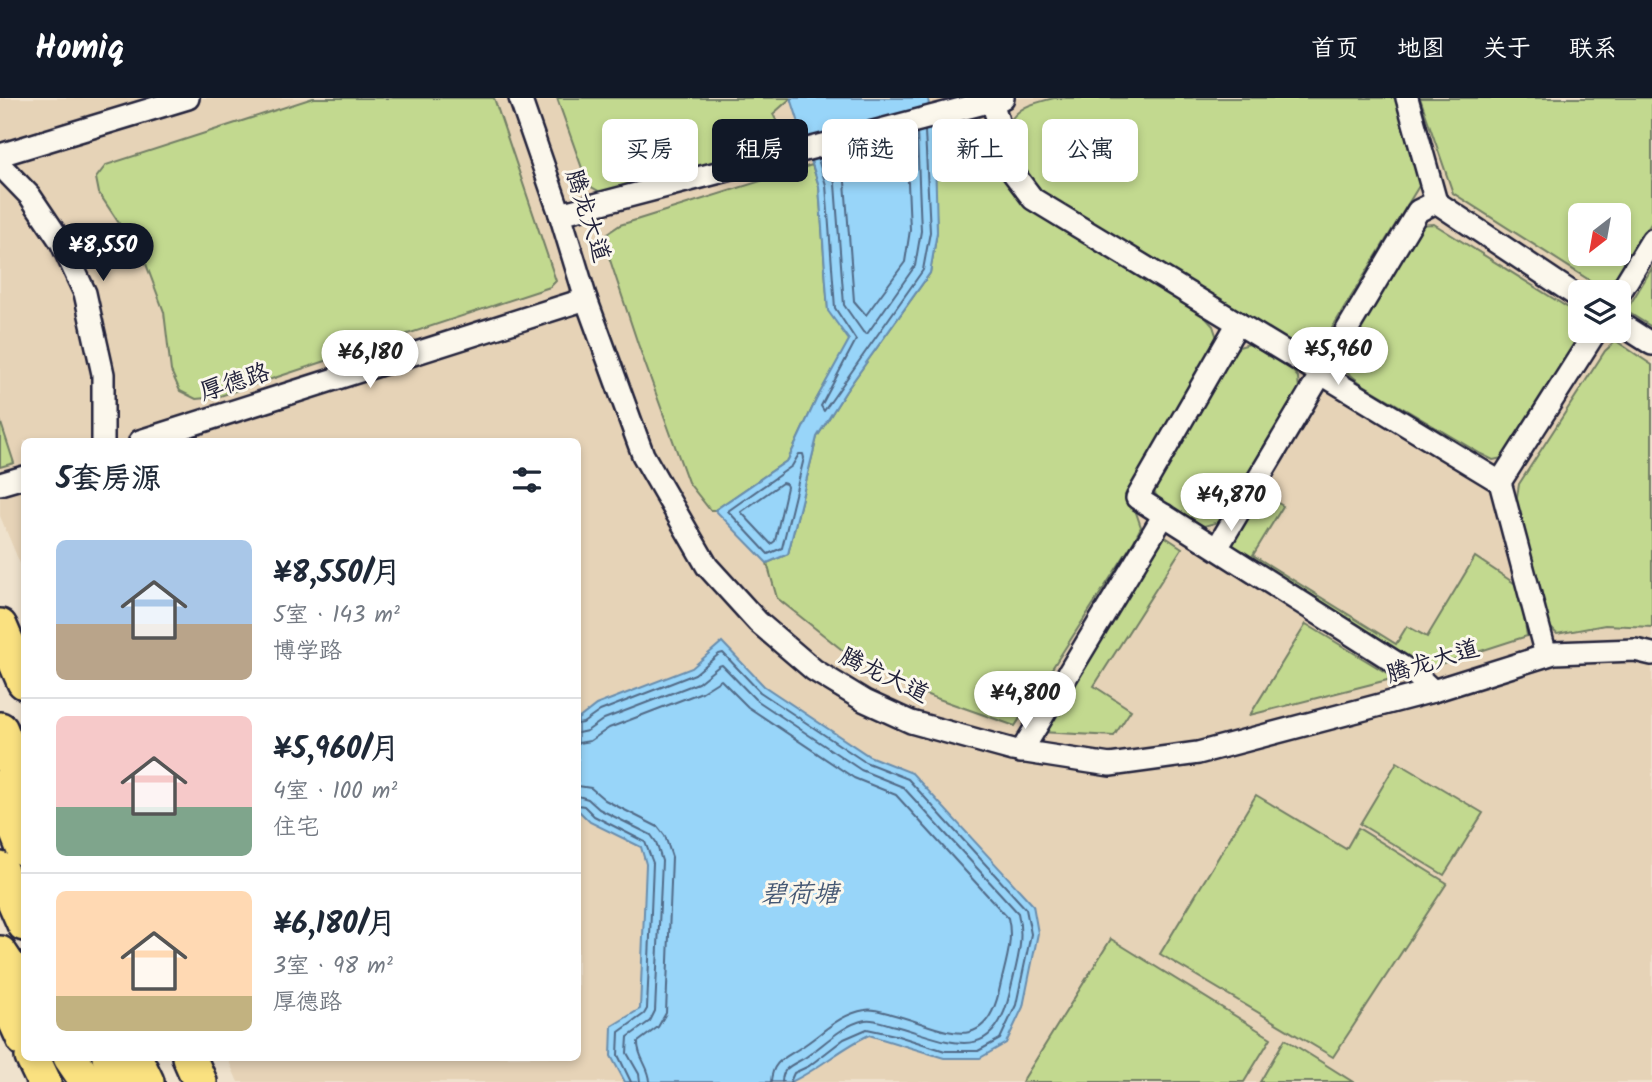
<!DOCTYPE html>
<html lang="zh">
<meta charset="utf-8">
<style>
:root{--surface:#fff;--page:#f2f2f3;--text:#1f2937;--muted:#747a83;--line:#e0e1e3;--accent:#111827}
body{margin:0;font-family:Kalam,"LXGW WenKai TC",sans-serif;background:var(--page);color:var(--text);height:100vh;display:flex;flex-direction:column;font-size:26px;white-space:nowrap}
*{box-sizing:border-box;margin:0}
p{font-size:23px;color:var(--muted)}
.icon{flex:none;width:38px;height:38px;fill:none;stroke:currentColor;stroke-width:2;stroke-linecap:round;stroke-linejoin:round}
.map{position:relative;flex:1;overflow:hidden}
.drawer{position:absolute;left:21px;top:340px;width:560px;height:623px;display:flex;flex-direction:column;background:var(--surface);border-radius:10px;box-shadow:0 4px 10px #0003}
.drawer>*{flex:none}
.banner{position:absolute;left:602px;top:21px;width:665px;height:63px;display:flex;gap:14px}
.needle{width:46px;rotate:211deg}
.controls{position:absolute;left:1568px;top:105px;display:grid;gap:14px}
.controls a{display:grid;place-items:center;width:63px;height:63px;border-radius:10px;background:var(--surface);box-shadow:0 4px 10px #0003;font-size:35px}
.price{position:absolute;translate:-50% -60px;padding:0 16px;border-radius:24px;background:#fff;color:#222;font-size:23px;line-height:46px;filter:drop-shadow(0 2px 4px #0008)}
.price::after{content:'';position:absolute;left:50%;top:42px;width:21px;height:16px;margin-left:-10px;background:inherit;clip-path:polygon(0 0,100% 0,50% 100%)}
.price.on{background:var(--accent);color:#fff}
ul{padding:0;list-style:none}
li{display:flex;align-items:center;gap:21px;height:175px;padding:0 35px}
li+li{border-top:2px solid var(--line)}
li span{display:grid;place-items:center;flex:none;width:196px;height:140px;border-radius:10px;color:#555}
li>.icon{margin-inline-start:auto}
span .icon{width:84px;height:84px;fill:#fffc;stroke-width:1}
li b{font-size:30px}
h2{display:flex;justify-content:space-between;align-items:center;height:84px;padding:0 35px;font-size:30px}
.chip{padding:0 24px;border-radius:10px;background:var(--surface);box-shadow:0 4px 10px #0003;font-size:24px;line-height:63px}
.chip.on{background:var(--accent);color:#fff}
header{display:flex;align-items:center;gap:42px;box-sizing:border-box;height:98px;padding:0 35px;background:var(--accent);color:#fff}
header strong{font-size:33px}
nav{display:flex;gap:38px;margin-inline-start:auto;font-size:24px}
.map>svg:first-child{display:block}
</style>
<header>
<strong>Homiq</strong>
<nav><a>首页</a><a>地图</a><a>关于</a><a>联系</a></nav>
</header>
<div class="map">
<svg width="1652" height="984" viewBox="0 0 1652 984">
<rect width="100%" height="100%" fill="#efe2cd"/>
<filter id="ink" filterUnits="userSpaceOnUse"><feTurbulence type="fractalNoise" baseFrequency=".0143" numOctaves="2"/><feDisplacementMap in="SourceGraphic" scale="14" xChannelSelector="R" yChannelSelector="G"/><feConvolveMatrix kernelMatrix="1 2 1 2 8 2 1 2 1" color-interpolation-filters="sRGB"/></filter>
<g filter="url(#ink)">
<path fill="#e6d3b7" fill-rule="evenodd" d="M0,0H1652V984H238L227,959H578V343H24V475L0,418ZM1580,117H1619V156H1580ZM1580,194H1619V233H1580Z"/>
<g fill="#c2d98f" stroke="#727e65" stroke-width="2" fill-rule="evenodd">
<polygon points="313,0 494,0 556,183 550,189 217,299 196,301 180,293 171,273 164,214 146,166 99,95 96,80 106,67"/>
<polygon points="557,0 791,0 773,16 788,46 602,95 588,87"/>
<path d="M1054,0H1396L1422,83L1318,253L1307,259L1045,100L1025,79L1009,25C1019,7 1036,5 1054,0Z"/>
<path d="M1420,0H1652V124L1608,194L1453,95ZM1580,117H1619V156H1580Z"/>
<polygon points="979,21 988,28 1008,82 1040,117 1204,218 1213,228 1219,246 1129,394 1141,429 1134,443 1015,628 905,589 851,559 777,500 767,465 788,456 817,339 846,293 930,175 937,134 932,34"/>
<polygon points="812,67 819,88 828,212 850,242 816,302 788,362 715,412 710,412 688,384 638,246 606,150 608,135 620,127"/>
<polygon points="1434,126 1578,216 1580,233 1588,233 1507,359 1493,362 1481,356 1362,286 1343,271 1336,261 1417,127"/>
<polygon points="1652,170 1652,229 1626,213"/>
<polygon points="1616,243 1652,267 1652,529 1605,527 1557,536 1543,522 1516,406 1519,386 1605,253"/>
<polygon points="1249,246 1292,272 1298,279 1299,294 1219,424 1204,428 1161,403 1154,394 1155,382 1231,256 1239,249"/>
<polygon points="0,322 14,365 0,369"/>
<polygon points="1261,395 1283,408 1253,457 1396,546 1407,528 1427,539 1475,459 1520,489 1527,538 1422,572 1229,448"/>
<polygon points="1161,436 1182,450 1094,588 1131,612 1114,638 1041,634"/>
<polygon points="1306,526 1395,580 1250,617"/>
<polygon points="1397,664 1483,715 1444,777 1360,726"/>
<polygon points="1256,697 1346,751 1358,730 1447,785 1333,959 1160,856"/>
<polygon points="1111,841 1271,940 1244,984 1022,984"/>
<polygon points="1285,941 1353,984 1260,984"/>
</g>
<g fill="#98d5f9" stroke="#698dad" stroke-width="2">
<polygon points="791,0 928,0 935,55 937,134 930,175 846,293 817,339 788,456 767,465 715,412 788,362 816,302 849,242 828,213 819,88"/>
<path d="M722,544L764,588L869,658L912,675L1033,807L1038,835L1023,909L1006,945L980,960H944L869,937C841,950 819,971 791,984H625L611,958L612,928L640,911L646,766L641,749L590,724L578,712V621L596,607L692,570Z"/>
</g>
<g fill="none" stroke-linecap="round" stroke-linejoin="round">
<g stroke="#516a87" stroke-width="2">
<polyline points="837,56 845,84 854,203 866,217 905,164 910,132 906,38"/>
<polyline points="827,59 835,86 844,207 863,234 867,236 915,168 921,133 917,35"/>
<polyline points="818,61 826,87 835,210 856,242 821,308 824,313 923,172 930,134 925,33"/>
<polygon points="799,356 803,356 804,360 782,450 768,456 728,413 792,368"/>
<polygon points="782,385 786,386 787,389 775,443 771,446 741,414"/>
<polyline points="578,626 583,625 600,613 695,576 719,556 723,555 760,594 865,664 908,681 1026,811 1031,836 1016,907 1000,941 978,953 945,953 895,937 867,931 844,941 809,968 794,975 790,984"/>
<path d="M578,635L587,633L604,621L698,585L719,568L722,567L755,601L861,672L903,689L1018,815C1025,843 1016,867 1010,894C993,973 944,940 891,927C883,925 873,920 865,922C842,927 825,946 806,959C794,967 782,968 782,984"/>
<path d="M578,645L590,643L609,630L702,594L721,582L748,609L854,680L896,697L1008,820C1014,843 1005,866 1000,889C985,963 941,928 891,916C883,914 873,910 865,912C839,916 821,937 800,950C785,960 772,963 771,984"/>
<path d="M578,688L591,690L605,702L658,729L665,738L672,759L666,915L658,929L638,944C637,959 650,969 650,984"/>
<polyline points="578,698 588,701 599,711 651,737 656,744 662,763 655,913 650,923 628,939 627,955 639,976 640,984"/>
<polyline points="578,707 584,708 594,718 645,744 653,765 647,911 644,916 619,934 618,957 631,984"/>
</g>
<g stroke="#22223b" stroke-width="26">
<g id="minor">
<polyline points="520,0 560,116 586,201 643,357 707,468 758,524 814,572 865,603 911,624 1013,652 1110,667 1198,655 1433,593 1554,555 1635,552 1652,556"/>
<polyline points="991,0 1014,76 1033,101 1500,384"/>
<polyline points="1407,0 1436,104 1580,200"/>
<polyline points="0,57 188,0"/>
<polyline points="0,67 30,98 61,144 85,195 103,276 103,343"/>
<polyline points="560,116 1003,0"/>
<polyline points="1619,196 1652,142"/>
<polyline points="1238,225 1137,400 1417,578 1433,593"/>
<polyline points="1619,225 1652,246"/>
<polyline points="140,343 586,201"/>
<polyline points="0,386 24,379"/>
<polyline points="1217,450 1418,113 1436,104"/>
<polyline points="1546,557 1500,384 1596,233"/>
<polyline points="1021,654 1164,417"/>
</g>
</g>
<g stroke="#22223b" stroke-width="38">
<g id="primary">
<polyline points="0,528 24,584"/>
<polyline points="0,771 24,826"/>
<polyline points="0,855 24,891"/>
<polyline points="0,890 24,942"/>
<polyline points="32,959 44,984"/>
<polyline points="70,959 87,984"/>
<polyline points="135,959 147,984"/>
<polyline points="189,959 200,984"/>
</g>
</g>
<g stroke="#22223b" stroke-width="40">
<g id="trunk">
<polyline points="0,632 24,694"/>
<polyline points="0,690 24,750"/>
<polyline points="110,959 121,984"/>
</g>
</g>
<use href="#minor" stroke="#fbf7ec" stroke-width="21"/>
<use href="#primary" stroke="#fae180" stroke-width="33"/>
<use href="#trunk" stroke="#fae180" stroke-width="35"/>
</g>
</g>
<g text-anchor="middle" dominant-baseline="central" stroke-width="6" stroke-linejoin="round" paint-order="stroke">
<g font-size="24" fill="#22223b" stroke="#fbf7ec">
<text transform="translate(587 118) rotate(72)">腾龙大道</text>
<text transform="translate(235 285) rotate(-18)">厚德路</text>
<text transform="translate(1433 564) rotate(-17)">腾龙大道</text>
<text transform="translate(884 578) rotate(26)">腾龙大道</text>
</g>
<g font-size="26" font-style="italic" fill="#455874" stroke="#fbf7ec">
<text x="800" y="797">碧荷塘</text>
</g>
</g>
</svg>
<div class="controls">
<a><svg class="needle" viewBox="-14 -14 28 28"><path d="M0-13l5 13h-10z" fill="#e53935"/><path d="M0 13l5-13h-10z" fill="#747a83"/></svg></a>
<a><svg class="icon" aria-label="layers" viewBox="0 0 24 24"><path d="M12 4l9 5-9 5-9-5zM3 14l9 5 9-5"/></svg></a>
</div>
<b class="price on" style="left:103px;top:185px">¥8,550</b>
<b class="price" style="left:1338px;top:289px">¥5,960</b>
<b class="price" style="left:370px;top:292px">¥6,180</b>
<b class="price" style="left:1231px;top:435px">¥4,870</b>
<b class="price" style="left:1025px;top:633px">¥4,800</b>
<div class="banner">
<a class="chip">买房</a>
<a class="chip on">租房</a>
<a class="chip">筛选</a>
<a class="chip">新上</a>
<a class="chip">公寓</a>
</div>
<section class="drawer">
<h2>5套房源<svg class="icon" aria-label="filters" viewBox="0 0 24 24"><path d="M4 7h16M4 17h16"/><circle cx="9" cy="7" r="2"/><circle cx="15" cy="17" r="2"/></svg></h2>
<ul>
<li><span style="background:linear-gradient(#a9c7e8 60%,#b9a48a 0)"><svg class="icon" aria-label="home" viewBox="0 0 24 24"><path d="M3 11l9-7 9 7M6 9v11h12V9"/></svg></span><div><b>¥8,550/月</b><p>5室 · 143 m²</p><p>博学路</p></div></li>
<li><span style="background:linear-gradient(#f6c9c9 65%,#7fa58c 0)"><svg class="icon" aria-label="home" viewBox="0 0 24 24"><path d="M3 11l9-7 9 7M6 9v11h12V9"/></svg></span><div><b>¥5,960/月</b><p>4室 · 100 m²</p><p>住宅</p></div></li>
<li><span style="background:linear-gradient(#ffd9b3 75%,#c2b280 0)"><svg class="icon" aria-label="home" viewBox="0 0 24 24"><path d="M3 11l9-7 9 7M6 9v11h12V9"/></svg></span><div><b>¥6,180/月</b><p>3室 · 98 m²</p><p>厚德路</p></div></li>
</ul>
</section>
</div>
